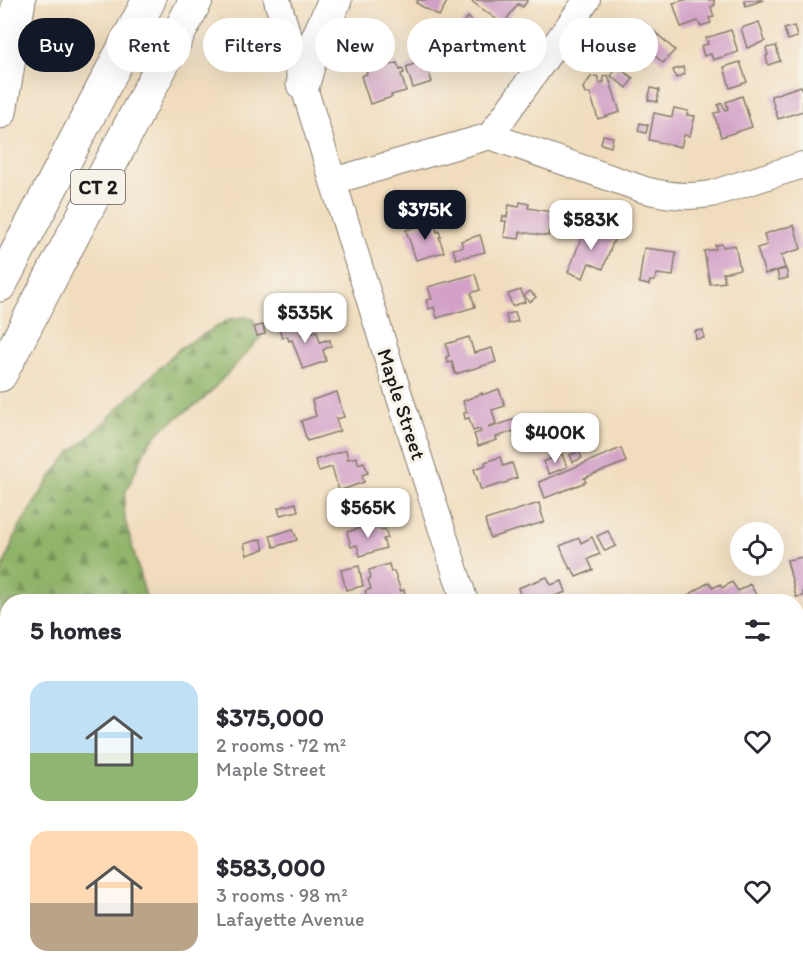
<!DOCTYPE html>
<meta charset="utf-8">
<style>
:root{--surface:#fff;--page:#f2f2f3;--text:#2b2b33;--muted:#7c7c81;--accent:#111827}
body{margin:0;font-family:Itim,sans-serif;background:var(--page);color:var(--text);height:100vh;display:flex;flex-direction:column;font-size:22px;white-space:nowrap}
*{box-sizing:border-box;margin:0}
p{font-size:20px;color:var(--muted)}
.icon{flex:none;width:33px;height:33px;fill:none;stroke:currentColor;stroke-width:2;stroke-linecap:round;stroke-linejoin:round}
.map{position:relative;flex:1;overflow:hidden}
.side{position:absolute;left:0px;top:594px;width:804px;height:384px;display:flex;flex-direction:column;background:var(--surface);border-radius:24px 24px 0 0;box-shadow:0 6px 24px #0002}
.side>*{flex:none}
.guide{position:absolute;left:18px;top:18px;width:768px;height:54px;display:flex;gap:12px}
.buttons{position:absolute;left:730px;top:522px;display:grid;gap:12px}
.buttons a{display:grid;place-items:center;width:54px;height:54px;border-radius:50%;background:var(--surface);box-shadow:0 6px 24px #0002;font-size:30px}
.price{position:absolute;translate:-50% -51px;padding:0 14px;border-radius:12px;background:#fff;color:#222;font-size:20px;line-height:39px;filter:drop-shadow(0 2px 3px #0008)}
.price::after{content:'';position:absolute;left:50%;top:36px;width:18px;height:14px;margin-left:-9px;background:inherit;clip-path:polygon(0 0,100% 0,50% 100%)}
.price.selected{background:var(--accent);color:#fff}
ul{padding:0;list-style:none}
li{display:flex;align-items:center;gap:18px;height:150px;padding:0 30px}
li span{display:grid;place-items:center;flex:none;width:168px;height:120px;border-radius:18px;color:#555}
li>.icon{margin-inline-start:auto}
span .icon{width:72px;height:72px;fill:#fffc;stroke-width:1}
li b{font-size:26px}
h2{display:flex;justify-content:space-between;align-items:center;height:72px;padding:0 30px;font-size:26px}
.chip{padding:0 21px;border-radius:27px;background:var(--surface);box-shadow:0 6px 24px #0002;font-size:21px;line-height:54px}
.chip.selected{background:var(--accent);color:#fff}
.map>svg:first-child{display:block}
</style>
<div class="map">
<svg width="803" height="978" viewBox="0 0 803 978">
<defs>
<pattern id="forest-firs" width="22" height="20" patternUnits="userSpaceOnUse" patternTransform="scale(1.5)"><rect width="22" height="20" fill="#90b469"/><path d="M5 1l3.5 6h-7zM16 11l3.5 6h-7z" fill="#759256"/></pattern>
</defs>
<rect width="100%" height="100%" fill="#f7f3e8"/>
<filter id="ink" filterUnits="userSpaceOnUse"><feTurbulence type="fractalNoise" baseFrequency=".0167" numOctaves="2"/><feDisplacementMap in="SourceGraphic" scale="12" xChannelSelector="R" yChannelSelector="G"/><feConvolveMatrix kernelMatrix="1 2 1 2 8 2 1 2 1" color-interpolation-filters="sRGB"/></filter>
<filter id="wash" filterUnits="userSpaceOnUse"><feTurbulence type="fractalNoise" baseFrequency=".008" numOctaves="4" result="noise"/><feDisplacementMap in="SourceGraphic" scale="24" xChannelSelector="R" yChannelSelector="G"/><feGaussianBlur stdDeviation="1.35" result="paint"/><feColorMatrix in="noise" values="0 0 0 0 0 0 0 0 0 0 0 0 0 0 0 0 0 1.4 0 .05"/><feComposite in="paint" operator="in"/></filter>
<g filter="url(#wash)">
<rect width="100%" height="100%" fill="#f1ddbe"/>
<polygon fill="url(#forest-firs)" stroke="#566842" stroke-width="1.5" points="245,317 252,319 262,330 261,337 204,399 164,427 148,444 126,491 124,505 125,520 147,601 8,602 8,970 227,970 232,978 0,978 0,575 18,529 53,474 71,452 88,438 180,348 230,319"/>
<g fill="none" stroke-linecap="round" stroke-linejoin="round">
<g stroke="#6cc3e9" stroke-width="7">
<polyline points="0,823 8,813"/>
<polyline points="84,978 87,970"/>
</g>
</g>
<g id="blocks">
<g fill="#d3a1c8">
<polygon points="418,0 448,0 439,16 416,3"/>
<polygon points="470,0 528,0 523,7 518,4 503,24"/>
<polygon points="684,0 714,0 715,5 711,7 714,17 709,18 711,23 700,26 698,21 681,27 673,3"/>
<polygon points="744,0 763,0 746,6"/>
<polygon points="468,17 475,24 472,27 490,44 484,51 487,54 478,63 475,60 469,65 451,48 460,38 453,32"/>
<polygon points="644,22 675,50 663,63 652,53 643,64 639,61 637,63 629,55 631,53 623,46"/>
<polygon points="759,22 765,41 747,48 741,28"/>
<polygon points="794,26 797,37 788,40 784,29"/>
<polygon points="731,30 738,52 713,60 711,54 704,56 701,46 708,44 706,38"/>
<polygon points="776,46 780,61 768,65 766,56 768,55 766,48"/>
<polygon points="425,60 432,82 413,88 406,67"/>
<polygon points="740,62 747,82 730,88 724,67"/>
<polygon points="397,63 400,70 403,69 404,73 401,74 406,91 391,95 392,97 370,104 361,76 367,74 366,70 382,66 382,68"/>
<polygon points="617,67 633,78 627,88 611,76"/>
<polygon points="683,67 685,74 676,78 673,70"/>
<polygon points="608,75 620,112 598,119 590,93 585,94 583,88 591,77 597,76 600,83 604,82 603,77"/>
<polygon points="801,86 802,89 803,89 803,111 778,119 771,96"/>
<polygon points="651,88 659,90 657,102 648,100"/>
<polygon points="742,96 752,127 721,137 714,113 720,112 718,105 722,103 725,110 728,109 726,102"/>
<polygon points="674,108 688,111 687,115 695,116 690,136 684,135 681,147 649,140 654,113 672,117"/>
<polygon points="640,123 648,125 646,133 638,131"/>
<polygon points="603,135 613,137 611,147 601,144"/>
<polygon points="520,202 529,204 528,208 552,212 548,236 520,232 519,239 504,237 506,221 502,221 503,216 507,217 509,205 519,207"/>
<polygon points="434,221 437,232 439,231 441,237 439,237 444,252 416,260 406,230"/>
<polygon points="794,225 801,249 781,255 785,268 765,274 757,248 767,245 764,234"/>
<polygon points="586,226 615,237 603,269 589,263 583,278 568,272"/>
<polygon points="480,235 485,252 456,259 453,249 463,247 461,241"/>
<polygon points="722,244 723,247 735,245 740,269 723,273 725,282 710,284 704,251 716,249 715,245"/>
<polygon points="644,248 676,252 673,276 657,274 655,281 650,281 649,285 639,283"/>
<polygon points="786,269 788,278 779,280 777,271"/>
<polygon points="475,274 480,290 471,293 475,307 437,318 434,307 429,309 426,300 432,299 428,287"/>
<polygon points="521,290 525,302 512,306 508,294"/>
<polygon points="530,291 536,297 530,302 524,296"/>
<polygon points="515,312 518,321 508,324 506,315"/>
<polygon points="297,319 302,335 317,331 320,342 326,340 326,341 330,340 331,346 323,350 326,361 303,369 292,340 289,341 287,336 282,338 278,325"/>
<polygon points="263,325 265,334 257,336 254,327"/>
<polygon points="703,330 704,338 696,339 695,331"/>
<polygon points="469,337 474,353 492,348 496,362 455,374 452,362 448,363 446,357 449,356 446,344"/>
<polygon points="499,389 505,406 492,410 496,424 489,426 489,428 521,417 524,428 496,437 497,440 478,446 474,434 481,432 480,429 473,431 469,418 465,419 464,413 467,412 463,401 478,395 482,393 482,395"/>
<polygon points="337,392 344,417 336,419 340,431 307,441 301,421 316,416 312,400"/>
<polygon points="621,448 626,462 584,478 586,482 545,498 539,482"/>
<polygon points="346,450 348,459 357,457 358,464 364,462 368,473 362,475 364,482 339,491 332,467 319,471 315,460"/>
<polygon points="579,451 582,458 573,462 570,455"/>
<polygon points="562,454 567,467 549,474 543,462"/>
<polygon points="500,457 503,466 512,463 517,478 508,481 508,482 481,490 474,469 486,465 485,462"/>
<polygon points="296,503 298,511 280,515 278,508"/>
<polygon points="539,503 544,522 490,538 485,520"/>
<polygon points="377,523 380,530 385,529 388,538 383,539 386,548 360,556 357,545 351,547 347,532"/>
<polygon points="293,529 297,540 274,547 270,536"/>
<polygon points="608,531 616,546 605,551 597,536"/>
<polygon points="592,537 600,554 588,559 593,570 576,577 572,568 570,569 560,546 579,538 581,543"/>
<polygon points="261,539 264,549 247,555 244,544"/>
<polygon points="803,557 803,596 796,597 787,560"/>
<polygon points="389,564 391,572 394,571 401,591 404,590 405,594 402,595 403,597 390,602 368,602 365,591 371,589 368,579 371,578 369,570"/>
<polygon points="359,566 363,586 346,590 341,570"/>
<polygon points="547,577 551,585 562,581 566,592 555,596 557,602 518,602 522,600 518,588"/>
<polygon points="709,582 713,588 720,584 722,588 732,582 738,591 750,584 760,602 730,602 729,600 726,602 690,602 687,596"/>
<polygon points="481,970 526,970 527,973 510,978 496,978 496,977 481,978 479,971"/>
</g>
</g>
</g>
<g filter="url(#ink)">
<use href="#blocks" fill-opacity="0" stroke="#867c6d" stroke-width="1.5"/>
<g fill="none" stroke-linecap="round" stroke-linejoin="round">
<g stroke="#867c6d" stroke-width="28">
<g id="minor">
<polyline points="277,0 399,395 465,602"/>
<path d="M490,136L645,190C668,196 688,198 711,194L803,165"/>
<polyline points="333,181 490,136 587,0"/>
<polyline points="796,654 803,656"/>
<polyline points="796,699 803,697"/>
<polyline points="584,970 587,978"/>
</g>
</g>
<g stroke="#867c6d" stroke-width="35">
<g id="highway">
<polyline points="303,84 313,49 335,0"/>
<polyline points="0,112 19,0"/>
<polyline points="0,285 149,0"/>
<polyline points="0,375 196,0"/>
</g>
</g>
<use href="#minor" stroke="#fff" stroke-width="26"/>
<use href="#highway" stroke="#fff" stroke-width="33"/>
</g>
</g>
<g text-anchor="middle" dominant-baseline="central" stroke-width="6" stroke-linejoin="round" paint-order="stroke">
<rect fill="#f7f3e8" stroke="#5e5c59" stroke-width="1.5" x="71" y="170" width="54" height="34" rx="4.5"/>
<g font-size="20" font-weight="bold" fill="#1c1c1c">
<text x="98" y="187">CT 2</text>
</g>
<g font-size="21" fill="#1c1c1c" stroke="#f7f3e8">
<text transform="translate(402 404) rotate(72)">Maple Street</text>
</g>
</g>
</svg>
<div class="buttons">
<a><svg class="icon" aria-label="locate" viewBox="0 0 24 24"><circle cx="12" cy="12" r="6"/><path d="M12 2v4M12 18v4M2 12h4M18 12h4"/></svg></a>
</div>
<b class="price selected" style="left:425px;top:241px">$375K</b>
<b class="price" style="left:591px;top:251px">$583K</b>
<b class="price" style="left:305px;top:344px">$535K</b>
<b class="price" style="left:555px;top:464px">$400K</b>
<b class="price" style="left:368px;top:539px">$565K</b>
<div class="guide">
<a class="chip selected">Buy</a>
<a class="chip">Rent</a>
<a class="chip">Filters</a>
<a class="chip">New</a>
<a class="chip">Apartment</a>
<a class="chip">House</a>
</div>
<section class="side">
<h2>5 homes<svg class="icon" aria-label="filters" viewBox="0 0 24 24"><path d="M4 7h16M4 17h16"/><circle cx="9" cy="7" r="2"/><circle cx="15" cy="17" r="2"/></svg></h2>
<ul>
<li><span style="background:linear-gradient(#bfe0f5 60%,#8fb573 0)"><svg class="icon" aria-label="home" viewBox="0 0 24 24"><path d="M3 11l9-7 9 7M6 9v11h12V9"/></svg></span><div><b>$375,000</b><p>2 rooms · 72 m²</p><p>Maple Street</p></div><svg class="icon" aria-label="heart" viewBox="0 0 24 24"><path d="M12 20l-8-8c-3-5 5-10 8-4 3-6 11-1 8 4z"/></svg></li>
<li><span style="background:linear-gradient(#ffd9b3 60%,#b9a48a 0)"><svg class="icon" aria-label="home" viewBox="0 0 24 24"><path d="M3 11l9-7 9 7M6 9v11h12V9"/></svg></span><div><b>$583,000</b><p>3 rooms · 98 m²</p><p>Lafayette Avenue</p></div><svg class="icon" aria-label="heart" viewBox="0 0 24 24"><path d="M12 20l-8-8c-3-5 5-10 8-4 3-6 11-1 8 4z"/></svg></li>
</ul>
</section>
</div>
